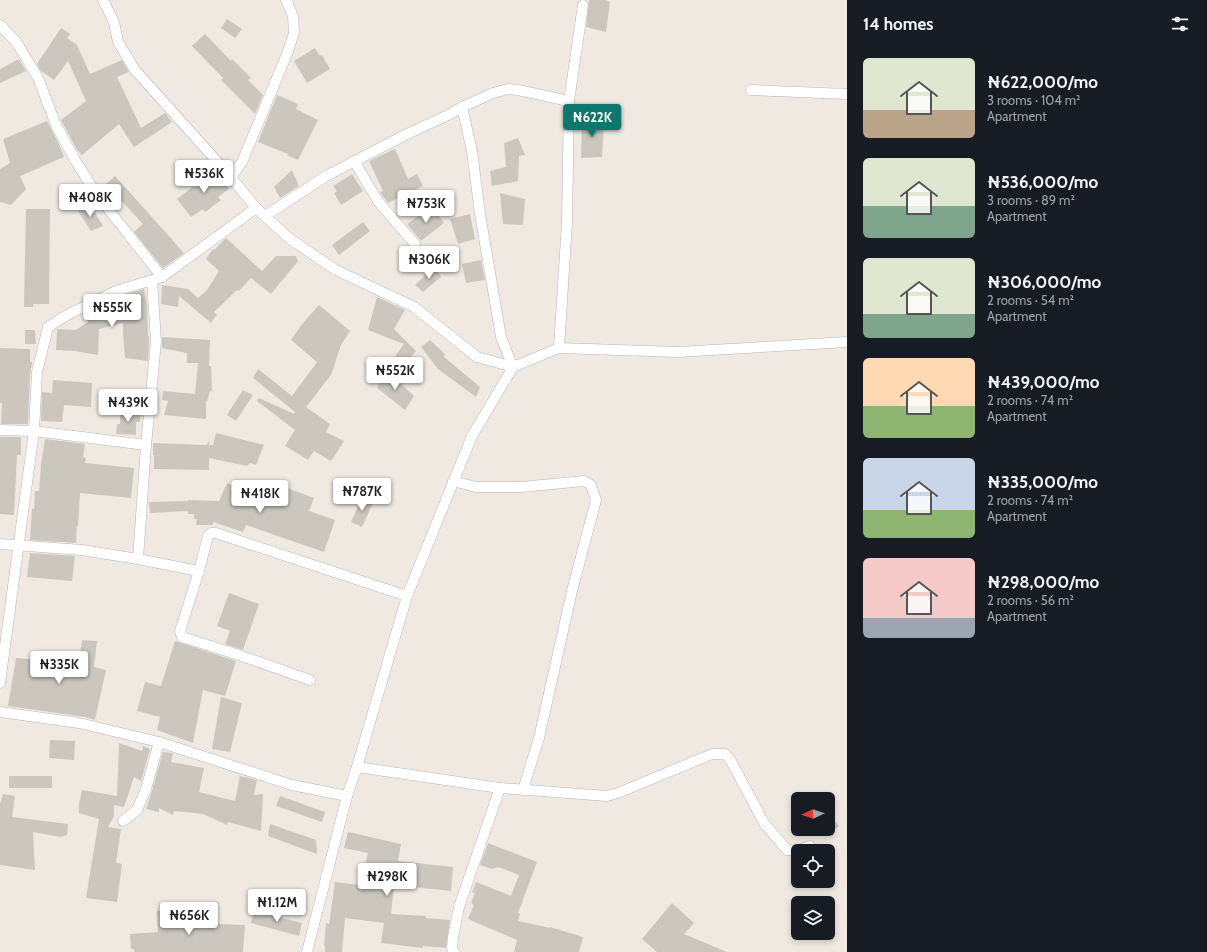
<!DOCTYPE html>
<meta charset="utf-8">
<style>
:root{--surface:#171b24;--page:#242831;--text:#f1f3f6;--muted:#9ea1a6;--accent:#0f766e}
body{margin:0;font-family:Cabin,sans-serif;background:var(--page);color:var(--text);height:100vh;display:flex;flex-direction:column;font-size:15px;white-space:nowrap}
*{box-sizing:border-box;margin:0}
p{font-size:13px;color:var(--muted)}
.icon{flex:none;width:22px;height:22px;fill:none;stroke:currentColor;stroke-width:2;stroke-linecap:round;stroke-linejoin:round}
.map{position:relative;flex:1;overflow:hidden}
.sheet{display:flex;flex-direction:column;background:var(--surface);width:360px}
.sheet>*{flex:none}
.needle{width:26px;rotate:267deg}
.buttons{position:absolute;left:791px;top:792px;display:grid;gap:8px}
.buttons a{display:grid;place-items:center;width:44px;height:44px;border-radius:6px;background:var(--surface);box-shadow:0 2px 6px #0003;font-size:20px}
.price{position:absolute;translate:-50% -34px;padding:0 9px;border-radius:4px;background:#fff;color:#222;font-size:13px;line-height:26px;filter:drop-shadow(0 1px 2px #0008)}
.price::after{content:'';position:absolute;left:50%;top:24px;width:12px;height:9px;margin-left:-6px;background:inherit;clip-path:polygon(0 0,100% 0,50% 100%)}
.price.selected{background:var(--accent);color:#fff}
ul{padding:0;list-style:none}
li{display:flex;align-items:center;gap:12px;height:100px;padding:0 16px}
li span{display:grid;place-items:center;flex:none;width:112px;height:80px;border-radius:6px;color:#555}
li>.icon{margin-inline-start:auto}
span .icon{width:48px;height:48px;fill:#fffc;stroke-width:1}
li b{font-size:17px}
h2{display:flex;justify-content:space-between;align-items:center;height:48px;padding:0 16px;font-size:17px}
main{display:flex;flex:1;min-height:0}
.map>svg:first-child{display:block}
</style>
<main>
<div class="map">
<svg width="847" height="952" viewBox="0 0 847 952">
<rect width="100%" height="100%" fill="#efe9e1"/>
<g fill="#cbc7bf">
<polygon points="589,0 606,0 610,2 606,32 586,27"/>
<polygon points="227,19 242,29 235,38 221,28"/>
<polygon points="61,28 70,34 67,38 77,45 90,74 122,60 129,72 117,77 141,128 165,113 172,122 134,147 119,124 82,155 77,150 61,120 86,101 68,61 54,80 40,70 37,64"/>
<polygon points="205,34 231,61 232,59 251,78 248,80 263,95 255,114 221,80 223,78 192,46"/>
<polygon points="315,48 320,56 322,55 330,69 307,83 294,61"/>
<polygon points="19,59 26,71 0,83 0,69"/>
<polygon points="277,95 298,104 296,109 318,120 298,160 287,155 288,154 258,142"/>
<polygon points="582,118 604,121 602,157 581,158"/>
<polygon points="47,121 59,144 64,157 20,176 26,189 11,205 0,202 0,169 10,163 3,139"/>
<polygon points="518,138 525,155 519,156 518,181 492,186 490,171 506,167 504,143"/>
<polygon points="395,149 408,179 417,174 423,186 388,203 380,192 383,191 369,161"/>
<polygon points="215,170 229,189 218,197 221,200 205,212 203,209 191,217 177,199"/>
<polygon points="292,170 299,186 280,198 274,187"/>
<polygon points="352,174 363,191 341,205 334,193 337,191 333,186"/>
<polygon points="115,176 184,253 163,268 134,232 143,224 106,184"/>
<polygon points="500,193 525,199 523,225 503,224"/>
<polygon points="89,203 103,226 91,231 78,211"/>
<polygon points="432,206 444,223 421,241 407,224"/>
<polygon points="26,209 50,209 49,304 33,304 33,307 24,307"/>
<polygon points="470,214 475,239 458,244 450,219"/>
<polygon points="363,222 370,231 339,255 332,245"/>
<polygon points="226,238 262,271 276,256 296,256 298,261 271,294 251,278 239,291 237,290 214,312 217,315 211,323 179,296 178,307 161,304 162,285 188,289 198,298 207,290 219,271 206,259 213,249 214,250"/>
<polygon points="481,260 485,280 466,283 462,264"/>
<polygon points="435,266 441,277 423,292 415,285"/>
<polygon points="144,289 147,305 148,336 149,336 149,342 148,361 125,358 123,334 123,323 99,329 98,355 75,351 56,350 57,329 76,330 88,322 87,313 121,296"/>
<polygon points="377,297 405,310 394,329 416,351 405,364 396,359 396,355 404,344 368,330"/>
<polygon points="319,305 350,331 341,345 331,375 306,407 330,424 326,432 344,441 331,461 314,451 308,460 285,446 295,430 257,401 259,398 294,414 295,412 253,378 258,369 292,396 317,362 291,340 303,323"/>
<polygon points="25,330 35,330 36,344 25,344"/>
<polygon points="162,337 210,340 209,366 211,366 212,392 210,391 207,401 206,401 206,419 164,415 168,401 162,400 163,391 195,394 198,363 187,363 187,353 162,348"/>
<polygon points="430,340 445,354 444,357 480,387 476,397 438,369 421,347"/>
<polygon points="0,348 30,349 30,362 32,362 32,363 30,374 28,424 1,424 2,403 0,403"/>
<polygon points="387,371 414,396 405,410 377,388"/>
<polygon points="53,380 92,383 91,407 64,405 62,422 41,421 42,392 52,393"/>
<polygon points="243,390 253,395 236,421 227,415"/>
<polygon points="120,411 140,412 140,422 136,422 136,435 116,434 117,424 120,424"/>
<polygon points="216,433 264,445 256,465 250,463 247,466 209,458 209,470 154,469 154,455 153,455 153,443 206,445 210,441 209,445 213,445"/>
<polygon points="0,437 21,437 21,455 17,455 14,515 0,514"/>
<polygon points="45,439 85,444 83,457 86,458 85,463 134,468 131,498 80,493 78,526 77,526 76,543 30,540 32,508 34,509 35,491 39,491 41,465"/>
<polygon points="268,481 314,498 309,511 335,520 324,552 246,525 243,532 213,522 213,525 196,525 197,519 194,519 194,514 188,514 188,511 150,513 149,502 188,501 188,500 219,501 227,483 245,491 245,489 263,495"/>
<polygon points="362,497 374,501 362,527 351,522"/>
<polygon points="30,553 75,556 72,581 27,577"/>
<polygon points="229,593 259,604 243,650 225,644 230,631 217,626"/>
<polygon points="82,640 97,641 94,667 106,670 95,720 85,717 8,706 16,658 52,661 52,662 79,666"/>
<polygon points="175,641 236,661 225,696 203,690 193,743 157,730 160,717 137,711 145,682 161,686"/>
<polygon points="221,697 242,703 230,752 212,749"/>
<polygon points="50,740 75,741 74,760 49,758"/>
<polygon points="119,743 142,751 143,746 150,749 141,781 134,777 124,807 114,805 114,816 108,827 121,829 116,863 122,864 117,902 86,898 99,819 79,813 79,804 82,790 117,796"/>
<polygon points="163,752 173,753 171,762 204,768 199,792 235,801 240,776 257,780 254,795 263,794 261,831 228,822 227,825 203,814 174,811 173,815 159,808 159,812 146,809 152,791"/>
<rect x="9" y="776" width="43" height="12"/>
<polygon points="3,794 15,796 12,817 68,824 67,835 60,837 33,832 35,870 0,865 0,804"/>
<polygon points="280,796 325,812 322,822 276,806"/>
<polygon points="828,814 839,826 828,835"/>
<polygon points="270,824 316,840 317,854 268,836"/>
<polygon points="348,832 401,844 398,861 453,867 451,891 394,885 391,914 426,916 426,918 450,920 446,948 423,946 423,948 381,943 384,923 345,918 342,952 325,952 325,946 324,946 326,923 329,924 335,882 360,885 368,853 344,848"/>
<polygon points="488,843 537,862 518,913 520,914 518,921 550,928 550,927 583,937 579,952 514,952 517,940 468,919 474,905 471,903 475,893 472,892 476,882 511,896 519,875 498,867 492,869 480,865"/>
<polygon points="672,903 694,923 684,934 727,952 657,952 642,939"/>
<polygon points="157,911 174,911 176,913 183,915 184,919 197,919 197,923 245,925 243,952 134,952 134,949 131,949 130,934 158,932"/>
<polygon points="254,911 302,923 299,936 251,923"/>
</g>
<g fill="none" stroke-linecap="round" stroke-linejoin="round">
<g stroke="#b4b7c1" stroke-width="11">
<g id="minor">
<polyline points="103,0 114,22 118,42 135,70 231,177"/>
<polyline points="286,0 293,16 294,33 287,54 242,162 231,177 256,208 290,239 336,270 414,307 477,357 513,367"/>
<polyline points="0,25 17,43 38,78 56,125 75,160 97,195 162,277"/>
<polyline points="751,90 847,94"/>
<polyline points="462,107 472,151 480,214 501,337 513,367"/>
<polyline points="354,161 378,201 394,220 415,244"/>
<polyline points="265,216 326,176 405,135 448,115 462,107 493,93 508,89 518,90 569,101"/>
<polyline points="559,348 567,222 569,101 583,5"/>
<polyline points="0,430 34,431 146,445"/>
<polyline points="453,481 476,487 521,487 584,481 591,485 596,500 572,591 539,738 523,790"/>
<polyline points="0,544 82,550 138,559 199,571"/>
<polyline points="138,559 146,445 156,342 152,280"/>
<polyline points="310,680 236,654 182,637 180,631 199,571 208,536 211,533 216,533 407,596"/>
<polyline points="0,683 34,431 37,372 48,327 67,315 116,291 162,277 256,208"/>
<polyline points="0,712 79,723 159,742 292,785 347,796"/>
<polyline points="357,767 500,788 607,796 618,793 712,754 725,754 731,761 764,823 787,850 796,851 810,846"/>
<polyline points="123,821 137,810 146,789 159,742"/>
<polyline points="307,952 347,796 357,767 407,596 472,436 513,367 559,348 678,352 847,342"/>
<polyline points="454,952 452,949 453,937 459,907 500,788"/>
</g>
</g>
<use href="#minor" stroke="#fff" stroke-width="10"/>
</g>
</svg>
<div class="buttons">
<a><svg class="needle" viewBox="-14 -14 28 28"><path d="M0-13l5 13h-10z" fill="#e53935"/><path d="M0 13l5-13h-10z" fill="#9ea1a6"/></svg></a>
<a><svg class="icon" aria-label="locate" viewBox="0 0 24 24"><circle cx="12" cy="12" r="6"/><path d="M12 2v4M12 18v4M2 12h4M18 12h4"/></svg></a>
<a><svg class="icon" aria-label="layers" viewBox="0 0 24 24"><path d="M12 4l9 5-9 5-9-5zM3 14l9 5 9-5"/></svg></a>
</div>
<b class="price selected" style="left:592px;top:138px">₦622K</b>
<b class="price" style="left:204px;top:194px">₦536K</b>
<b class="price" style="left:90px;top:218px">₦408K</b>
<b class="price" style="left:426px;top:224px">₦753K</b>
<b class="price" style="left:429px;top:280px">₦306K</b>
<b class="price" style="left:112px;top:328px">₦555K</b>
<b class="price" style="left:395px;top:391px">₦552K</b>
<b class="price" style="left:128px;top:423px">₦439K</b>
<b class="price" style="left:362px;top:512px">₦787K</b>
<b class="price" style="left:260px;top:514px">₦418K</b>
<b class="price" style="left:59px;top:685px">₦335K</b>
<b class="price" style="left:387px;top:897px">₦298K</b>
<b class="price" style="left:277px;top:923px">₦1.12M</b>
<b class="price" style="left:189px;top:936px">₦656K</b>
</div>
<section class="sheet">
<h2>14 homes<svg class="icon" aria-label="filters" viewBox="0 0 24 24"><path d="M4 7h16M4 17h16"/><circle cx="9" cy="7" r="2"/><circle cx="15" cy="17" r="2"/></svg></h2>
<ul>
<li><span style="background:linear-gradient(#dfe7d0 65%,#b9a48a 0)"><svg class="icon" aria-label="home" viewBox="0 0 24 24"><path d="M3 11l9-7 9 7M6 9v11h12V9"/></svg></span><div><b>₦622,000/mo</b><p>3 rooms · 104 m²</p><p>Apartment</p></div></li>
<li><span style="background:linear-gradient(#dfe7d0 60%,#7fa58c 0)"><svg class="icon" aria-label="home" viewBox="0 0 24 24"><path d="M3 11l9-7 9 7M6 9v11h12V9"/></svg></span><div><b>₦536,000/mo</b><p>3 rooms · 89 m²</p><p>Apartment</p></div></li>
<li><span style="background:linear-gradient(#dfe7d0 70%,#7fa58c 0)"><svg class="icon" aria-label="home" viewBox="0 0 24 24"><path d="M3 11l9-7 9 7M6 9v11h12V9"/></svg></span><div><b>₦306,000/mo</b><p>2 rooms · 54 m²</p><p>Apartment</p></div></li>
<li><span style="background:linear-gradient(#ffd9b3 60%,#8fb573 0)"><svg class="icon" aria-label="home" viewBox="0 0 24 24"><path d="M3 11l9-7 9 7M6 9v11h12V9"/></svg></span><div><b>₦439,000/mo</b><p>2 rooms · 74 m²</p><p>Apartment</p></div></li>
<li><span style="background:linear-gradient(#c9d6e8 65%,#8fb573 0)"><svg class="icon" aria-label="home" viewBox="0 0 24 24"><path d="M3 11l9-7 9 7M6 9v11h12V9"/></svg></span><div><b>₦335,000/mo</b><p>2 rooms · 74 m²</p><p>Apartment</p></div></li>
<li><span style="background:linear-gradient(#f6c9c9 75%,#9aa5b1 0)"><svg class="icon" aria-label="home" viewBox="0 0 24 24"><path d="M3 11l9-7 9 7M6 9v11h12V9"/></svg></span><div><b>₦298,000/mo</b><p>2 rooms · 56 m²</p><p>Apartment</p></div></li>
</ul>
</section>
</main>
